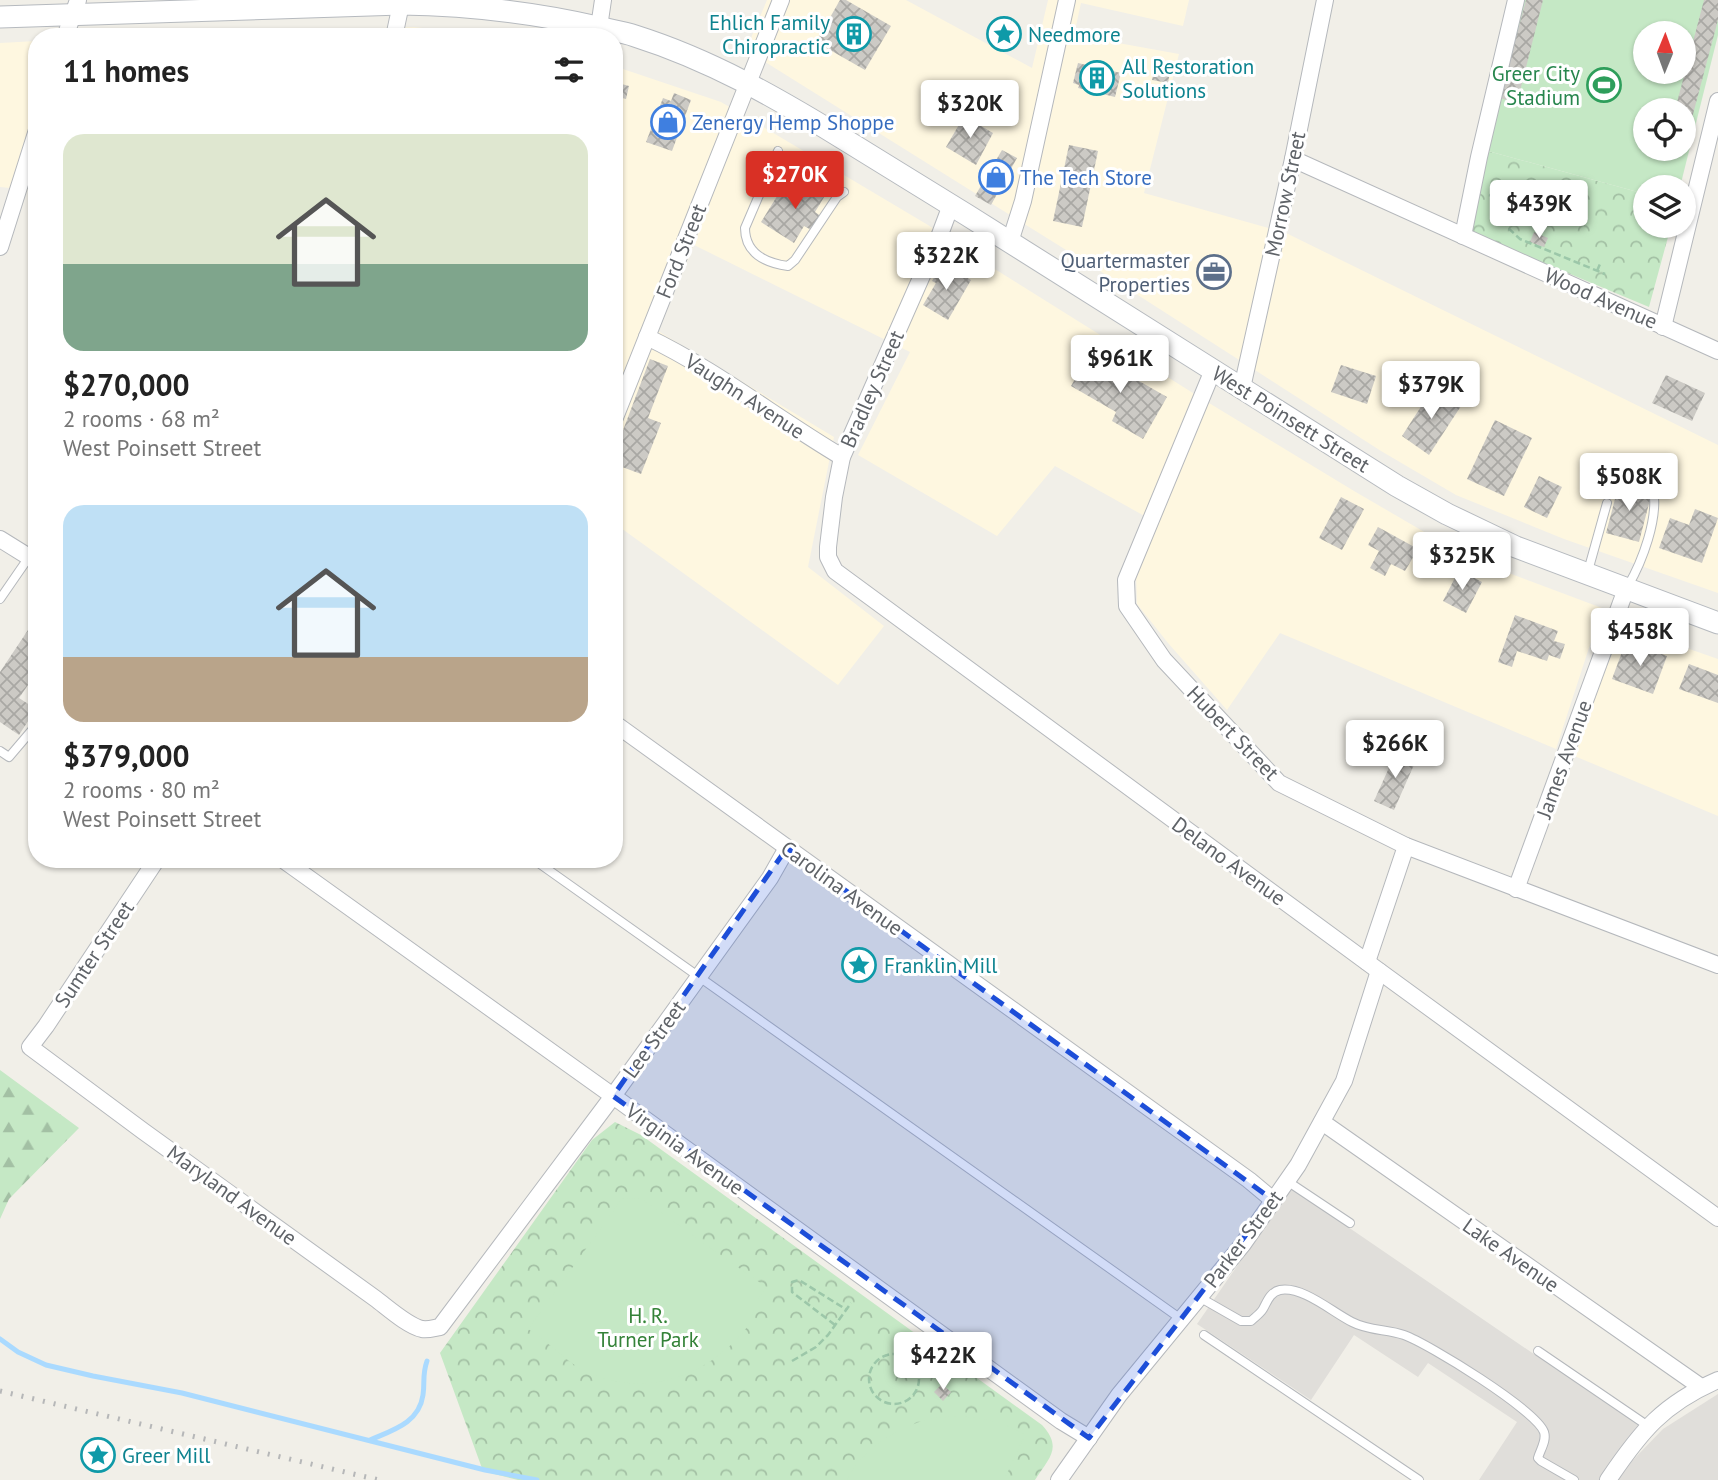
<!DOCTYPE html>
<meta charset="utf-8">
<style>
:root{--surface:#fff;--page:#f2f2f2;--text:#222;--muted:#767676;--accent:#d93025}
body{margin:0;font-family:"PT Sans",sans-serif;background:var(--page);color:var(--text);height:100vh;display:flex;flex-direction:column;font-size:26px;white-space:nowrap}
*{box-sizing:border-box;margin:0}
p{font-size:23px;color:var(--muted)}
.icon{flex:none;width:38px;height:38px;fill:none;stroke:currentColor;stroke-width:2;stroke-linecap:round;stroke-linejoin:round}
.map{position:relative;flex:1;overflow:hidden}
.details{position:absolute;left:28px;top:28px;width:595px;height:840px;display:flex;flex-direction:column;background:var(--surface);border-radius:28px;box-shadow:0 2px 5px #0004}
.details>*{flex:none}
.needle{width:46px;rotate:1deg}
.buttons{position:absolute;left:1633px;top:21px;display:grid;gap:14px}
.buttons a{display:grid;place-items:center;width:63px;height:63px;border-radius:50%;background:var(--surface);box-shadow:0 2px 5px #0004;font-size:35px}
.price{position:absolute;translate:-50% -60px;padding:0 16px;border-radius:7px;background:#fff;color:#222;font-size:23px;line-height:46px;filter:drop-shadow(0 2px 4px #0008)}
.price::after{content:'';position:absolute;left:50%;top:42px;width:21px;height:16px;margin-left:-10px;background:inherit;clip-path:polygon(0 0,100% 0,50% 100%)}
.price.on{background:var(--accent);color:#fff}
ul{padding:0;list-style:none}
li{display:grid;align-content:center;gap:14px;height:371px;padding:0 35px}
li span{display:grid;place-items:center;height:217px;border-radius:21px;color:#555}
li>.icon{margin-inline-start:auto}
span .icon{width:126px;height:126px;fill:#fffc;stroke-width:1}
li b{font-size:30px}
h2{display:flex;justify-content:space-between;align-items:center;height:84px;padding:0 35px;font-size:30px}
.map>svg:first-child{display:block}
</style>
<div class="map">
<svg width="1718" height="1480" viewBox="0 0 1718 1480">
<defs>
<pattern id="forest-firs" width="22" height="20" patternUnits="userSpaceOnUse" patternTransform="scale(1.75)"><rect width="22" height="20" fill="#c5e8c5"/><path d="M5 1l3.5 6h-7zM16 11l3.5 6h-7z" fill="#a3c0a4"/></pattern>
<pattern id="park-crowns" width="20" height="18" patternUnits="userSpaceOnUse" patternTransform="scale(1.75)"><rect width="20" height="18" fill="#c5e8c5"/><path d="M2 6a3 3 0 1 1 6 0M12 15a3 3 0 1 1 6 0" fill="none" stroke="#a3c0a4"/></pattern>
<pattern id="building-cross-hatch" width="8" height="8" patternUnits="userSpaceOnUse" patternTransform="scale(1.75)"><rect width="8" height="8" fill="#cccac5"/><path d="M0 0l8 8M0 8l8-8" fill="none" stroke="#a9a8a4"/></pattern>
</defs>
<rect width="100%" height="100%" fill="#f1efe8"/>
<g fill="#fef7e0">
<polygon points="767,0 906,0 1032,68 1048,0 1189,0 1183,26 1081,3 1074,35 1179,54 1144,193 1286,233 1718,445 1718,593 1564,539 1456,495 1381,451 1119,283 746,50"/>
<polygon points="414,27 502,37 166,37 381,28"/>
<polygon points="37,41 37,167 30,190 0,187 0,43"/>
<polygon points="614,66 721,102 928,225 990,266 1209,403 1354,491 1469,558 1602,608 1556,749 1280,633 1227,710 1168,643 1137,604 1136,572 1157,523 1055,466 997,536 858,455 910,352 694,245 658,331 834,437 808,567 884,626 838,685 614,523"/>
<polygon points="1623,626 1718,659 1718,816 1572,755"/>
</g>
<g fill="#e0deda">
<polygon points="1291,1188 1639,1426 1602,1480 1479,1480 1517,1422 1428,1363 1418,1377 1354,1335 1311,1400 1197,1324"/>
<polygon points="1718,1394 1718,1480 1618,1480 1632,1461 1663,1429"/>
</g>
<polygon fill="url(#forest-firs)" points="0,1070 79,1128 9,1199 0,1219"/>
<g fill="url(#park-crowns)">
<polygon points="1488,151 1645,194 1645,226 1671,226 1649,307 1470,232"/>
<path d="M615,1122L641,1135L1042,1425C1063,1448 1049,1458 1035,1480H518L483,1471L440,1353L592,1140Z"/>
</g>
<g fill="#c5e8c5" fill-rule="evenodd">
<path d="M1523,0H1718V35L1680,187H1645V194L1488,151ZM1645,33H1684V72H1645ZM1645,110H1684V149H1645Z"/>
<path d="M640,1198L766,1287C762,1293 757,1299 755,1306C752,1313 752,1320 748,1326C711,1374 652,1397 594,1375C569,1366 551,1343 528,1329L622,1199Z"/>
<path d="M959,1416C984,1419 1003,1421 1025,1435L1004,1480H847C862,1450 894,1430 925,1420C936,1417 948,1417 959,1416Z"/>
</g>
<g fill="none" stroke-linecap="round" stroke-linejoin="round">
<g stroke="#aadaff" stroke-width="5">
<polyline points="0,1339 18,1352 46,1365 93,1376 182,1393 485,1470 537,1480"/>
<path d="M370,1440C393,1430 419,1423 423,1395C425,1382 422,1375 427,1361"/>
</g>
</g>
<g fill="url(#building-cross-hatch)">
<polygon points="840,0 846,0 891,26 865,70 816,42"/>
<polygon points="1526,0 1543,0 1517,103 1500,98"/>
<polygon points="1704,0 1718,0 1718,20 1684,148 1684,110 1675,110"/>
<polygon points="1078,63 1121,73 1115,97 1078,88 1079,85 1073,83"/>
<polygon points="1155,64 1171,67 1168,83 1152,80"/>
<polygon points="614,82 629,86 626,99 614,96"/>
<polygon points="674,93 691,100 672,151 646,142 663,98 671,101"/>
<polygon points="964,116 993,133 976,165 946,147"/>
<polygon points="1069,145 1098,151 1082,227 1053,221"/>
<polygon points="1002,150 1017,158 991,205 975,196"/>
<polygon points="799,177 826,194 815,212 822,217 813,231 804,226 794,243 761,222 779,193 786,197"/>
<polygon points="1534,232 1548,238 1544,247 1530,242"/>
<polygon points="942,264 971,280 948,320 923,305 936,283 932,281"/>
<polygon points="1090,353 1167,397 1143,439 1112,421 1116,412 1071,386"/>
<polygon points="650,359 668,366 648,418 661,423 641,474 614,464 614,454"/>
<polygon points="1341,365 1376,376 1367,404 1331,392"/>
<polygon points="1666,375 1705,393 1692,421 1652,403"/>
<polygon points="1433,388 1461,406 1429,455 1402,436"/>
<polygon points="1495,420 1532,438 1504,496 1467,479"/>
<polygon points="1539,476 1562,487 1547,518 1524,507"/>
<polygon points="1619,484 1652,492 1639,542 1606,533"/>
<polygon points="1341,497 1364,509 1342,550 1319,538"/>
<polygon points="1695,509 1718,518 1702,563 1659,548 1670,518 1689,525"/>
<polygon points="1378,527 1418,549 1405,571 1391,564 1385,576 1370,568 1379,551 1368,545"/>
<polygon points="1459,570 1482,582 1466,613 1443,601"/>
<polygon points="1515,615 1558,631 1554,641 1565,644 1560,659 1549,655 1547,661 1517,651 1512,667 1498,662"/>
<polygon points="30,627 37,632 37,672 19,698 36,709 19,735 0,722 0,672"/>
<polygon points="1626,641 1667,656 1653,694 1612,679"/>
<polygon points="1689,664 1718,675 1718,703 1679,689"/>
<polygon points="1397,750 1417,758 1394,810 1374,801"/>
<polygon points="942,1384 951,1392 943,1401 934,1392"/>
</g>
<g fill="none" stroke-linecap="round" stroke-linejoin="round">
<g stroke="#b5b8bc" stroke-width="10">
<g id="service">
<path d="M778,151L745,228C745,253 765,263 788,266L795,260L837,197L844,192"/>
<path d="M1613,486L1619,479L1638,480L1653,489C1659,518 1642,562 1628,586"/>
<polyline points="1588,571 1607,503"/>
<polyline points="0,599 29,557"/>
<polyline points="0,751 9,757 32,730 37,721"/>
<polyline points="533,859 1181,1319"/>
<polyline points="1287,1181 1350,1223"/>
<path d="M1199,1297L1241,1321H1251C1255,1317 1260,1314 1263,1309C1267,1302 1270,1292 1280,1290C1303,1286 1332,1312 1352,1322C1369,1331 1387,1329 1404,1335C1429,1344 1536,1410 1544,1432C1547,1441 1540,1450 1538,1458L1541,1461L1574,1480"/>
<polyline points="1204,1335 1419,1480"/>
<polyline points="1538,1351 1648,1426"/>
</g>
</g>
<g stroke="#b5b8bc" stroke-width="18">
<g id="minor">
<polyline points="599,27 603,0"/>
<polyline points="65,37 78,0"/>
<polyline points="394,37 401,4"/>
<polyline points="1293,159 1718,351"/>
<polyline points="951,205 939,237 842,457 834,497 828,547 828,557 835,571 1379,971 1718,1218"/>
<polyline points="1463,236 1479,157 1516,0"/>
<polyline points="1010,242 1023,201 1067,0"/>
<polyline points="0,247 37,130"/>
<polyline points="1663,327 1718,101"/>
<path d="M647,337C716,370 776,418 842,457"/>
<polyline points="1213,370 1126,580 1127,606 1164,660 1279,783 1406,846 1718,965"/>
<polyline points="1242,388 1293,159 1325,0"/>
<polyline points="614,420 781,0"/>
<polyline points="0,539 37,562"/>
<polyline points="614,723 1249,1180 1273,1200"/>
<path d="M157,859L46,1026L30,1047L143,1131L376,1299C388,1308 408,1326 422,1329C428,1330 434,1328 440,1327L613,1096L770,878L787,848"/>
<polyline points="282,859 613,1096 1061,1421 1089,1438"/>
<polyline points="1516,889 1626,589"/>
<polyline points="1367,962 1406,846"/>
<polyline points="1322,1122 1701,1387"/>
<polyline points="1059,1480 1119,1395 1243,1244 1298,1165 1344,1081 1379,971"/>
<path d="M1608,1480C1641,1431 1663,1404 1718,1380"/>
</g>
</g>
<g stroke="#b6babf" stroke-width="23">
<path id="secondary" d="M0,17L401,4C467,5 532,12 597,27C609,30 623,32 635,36C711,60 779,99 847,141C887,166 927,190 967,215C1111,305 1254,396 1397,486L1447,514L1516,547L1718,623"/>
</g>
<g stroke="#9cc7a9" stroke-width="2.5" stroke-dasharray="7 3.5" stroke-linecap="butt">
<polyline points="1489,195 1496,197 1499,200 1503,219 1507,227 1520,239 1605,274"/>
<polyline points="1597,271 1600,264"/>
<polyline points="835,1325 792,1292 792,1282 799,1280 847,1310"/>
<circle cx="894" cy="1379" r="25"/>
<polyline points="908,1356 914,1347"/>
<polyline points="792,1361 816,1347 828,1335 851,1303"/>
</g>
<use href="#service" stroke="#fff" stroke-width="8"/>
<use href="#minor" stroke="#fff" stroke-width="16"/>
<use href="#secondary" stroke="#fff" stroke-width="21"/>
<polyline stroke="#b6b7b8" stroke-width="5" stroke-dasharray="2 9" stroke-linecap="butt" points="0,1391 379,1480"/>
</g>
<path fill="#1d4ed8" fill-opacity="0.2" stroke="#1d4ed8" stroke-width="5" stroke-dasharray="14 9" stroke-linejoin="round" d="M787,848L1273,1200L1089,1438L613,1096Z"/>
<defs>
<g id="building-ring" transform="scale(1.75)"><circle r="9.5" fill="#fff" stroke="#0f9aa8" stroke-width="1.5"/><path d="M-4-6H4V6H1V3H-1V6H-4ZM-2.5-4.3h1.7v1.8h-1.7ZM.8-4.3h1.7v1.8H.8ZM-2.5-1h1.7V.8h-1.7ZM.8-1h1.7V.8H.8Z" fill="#0f9aa8"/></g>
<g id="sight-ring" transform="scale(1.75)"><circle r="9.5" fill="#fff" stroke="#0f9aa8" stroke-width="1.5"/><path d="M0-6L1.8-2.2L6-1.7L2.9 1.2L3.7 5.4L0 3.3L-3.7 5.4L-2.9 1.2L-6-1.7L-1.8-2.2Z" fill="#0f9aa8"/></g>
<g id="stadium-ring" transform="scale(1.75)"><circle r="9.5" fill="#fff" stroke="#2e9e5b" stroke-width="1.5"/><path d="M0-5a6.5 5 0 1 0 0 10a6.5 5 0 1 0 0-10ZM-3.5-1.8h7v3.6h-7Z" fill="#2e9e5b"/></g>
<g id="shop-ring" transform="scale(1.75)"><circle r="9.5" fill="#fff" stroke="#3f7fe0" stroke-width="1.5"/><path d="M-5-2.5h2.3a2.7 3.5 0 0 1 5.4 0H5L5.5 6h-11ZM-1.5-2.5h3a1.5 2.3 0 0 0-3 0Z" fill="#3f7fe0"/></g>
<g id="office-ring" transform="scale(1.75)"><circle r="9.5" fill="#fff" stroke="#5c6f8a" stroke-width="1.5"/><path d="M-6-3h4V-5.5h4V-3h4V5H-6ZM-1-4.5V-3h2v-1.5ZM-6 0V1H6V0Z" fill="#5c6f8a"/></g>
</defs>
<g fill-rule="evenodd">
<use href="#building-ring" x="854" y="34"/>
<use href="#sight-ring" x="1004" y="34"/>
<use href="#building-ring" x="1097" y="78"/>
<use href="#stadium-ring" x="1604" y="85"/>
<use href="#shop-ring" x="668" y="122"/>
<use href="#shop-ring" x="996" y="177"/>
<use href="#office-ring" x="1214" y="272"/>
<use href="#sight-ring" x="859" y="965"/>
<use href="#sight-ring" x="98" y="1455"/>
</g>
<g text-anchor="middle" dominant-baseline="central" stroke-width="6" stroke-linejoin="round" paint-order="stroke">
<g font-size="21" fill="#0d838f" stroke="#fff" text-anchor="start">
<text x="830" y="22" text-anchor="end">Ehlich Family<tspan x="830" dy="24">Chiropractic</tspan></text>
<text x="1028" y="34">Needmore</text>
<text x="1122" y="66">All Restoration<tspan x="1122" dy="24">Solutions</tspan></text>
<text x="884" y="965">Franklin Mill</text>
<text x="122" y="1455">Greer Mill</text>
</g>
<g font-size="21" fill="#27864d" stroke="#fff" text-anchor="end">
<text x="1580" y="73">Greer City<tspan x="1580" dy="24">Stadium</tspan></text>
</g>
<g font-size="21" fill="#366cbe" stroke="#fff" text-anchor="start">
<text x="692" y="122">Zenergy Hemp Shoppe</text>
<text x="1020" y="177">The Tech Store</text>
</g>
<g font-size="21" fill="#5f6368" stroke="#fff">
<text transform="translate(1285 194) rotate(-78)">Morrow Street</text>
<text transform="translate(681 251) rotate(-68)">Ford Street</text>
<text transform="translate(1601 298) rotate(24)">Wood Avenue</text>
<text transform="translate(872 389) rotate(-66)">Bradley Street</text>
<text transform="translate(745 396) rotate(33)">Vaughn Avenue</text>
<text transform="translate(1291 419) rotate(32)">West Poinsett Street</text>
<text transform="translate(1233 733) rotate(46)">Hubert Street</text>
<text transform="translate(1564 759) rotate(-70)">James Avenue</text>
<text transform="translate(1229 861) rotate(36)">Delano Avenue</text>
<text transform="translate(842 888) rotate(36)">Carolina Avenue</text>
<text transform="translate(94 954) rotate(-56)">Sumter Street</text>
<text transform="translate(654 1039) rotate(-54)">Lee Street</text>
<text transform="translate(685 1149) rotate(36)">Virginia Avenue</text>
<text transform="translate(232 1195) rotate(36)">Maryland Avenue</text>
<text transform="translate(1243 1239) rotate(-53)">Parker Street</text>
<text transform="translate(1511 1255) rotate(35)">Lake Avenue</text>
</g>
<g font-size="21" fill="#4e5e75" stroke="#fff" text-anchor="end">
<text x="1190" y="260">Quartermaster<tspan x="1190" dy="24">Properties</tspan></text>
</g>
<g font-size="21" fill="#348238" stroke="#fff">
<text x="648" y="1315">H. R.<tspan x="648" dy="24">Turner Park</tspan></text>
</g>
</g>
</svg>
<div class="buttons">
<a><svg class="needle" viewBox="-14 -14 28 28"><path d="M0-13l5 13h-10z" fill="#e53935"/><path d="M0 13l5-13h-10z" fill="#767676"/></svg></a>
<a><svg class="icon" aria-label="locate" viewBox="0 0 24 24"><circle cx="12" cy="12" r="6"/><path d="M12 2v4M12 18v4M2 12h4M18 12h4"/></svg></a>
<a><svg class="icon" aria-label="layers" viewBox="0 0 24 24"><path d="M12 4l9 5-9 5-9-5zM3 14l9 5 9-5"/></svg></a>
</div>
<b class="price" style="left:970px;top:140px">$320K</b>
<b class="price on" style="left:795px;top:211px">$270K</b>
<b class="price" style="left:1539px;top:240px">$439K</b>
<b class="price" style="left:946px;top:292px">$322K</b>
<b class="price" style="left:1120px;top:395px">$961K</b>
<b class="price" style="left:1431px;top:421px">$379K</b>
<b class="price" style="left:1629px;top:513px">$508K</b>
<b class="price" style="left:1462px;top:592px">$325K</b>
<b class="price" style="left:1640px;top:668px">$458K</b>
<b class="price" style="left:1395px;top:780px">$266K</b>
<b class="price" style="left:943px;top:1392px">$422K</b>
<section class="details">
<h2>11 homes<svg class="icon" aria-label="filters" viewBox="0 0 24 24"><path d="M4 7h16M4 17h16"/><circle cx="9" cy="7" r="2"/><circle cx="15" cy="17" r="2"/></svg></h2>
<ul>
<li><span style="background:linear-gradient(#dfe7d0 60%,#7fa58c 0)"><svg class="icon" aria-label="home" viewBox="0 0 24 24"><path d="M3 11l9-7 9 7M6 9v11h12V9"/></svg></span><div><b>$270,000</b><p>2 rooms · 68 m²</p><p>West Poinsett Street</p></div></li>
<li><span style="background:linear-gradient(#bfe0f5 70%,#b9a48a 0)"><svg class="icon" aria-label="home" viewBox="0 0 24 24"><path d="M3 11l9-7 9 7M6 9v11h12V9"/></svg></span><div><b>$379,000</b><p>2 rooms · 80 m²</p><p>West Poinsett Street</p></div></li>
</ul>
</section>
</div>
